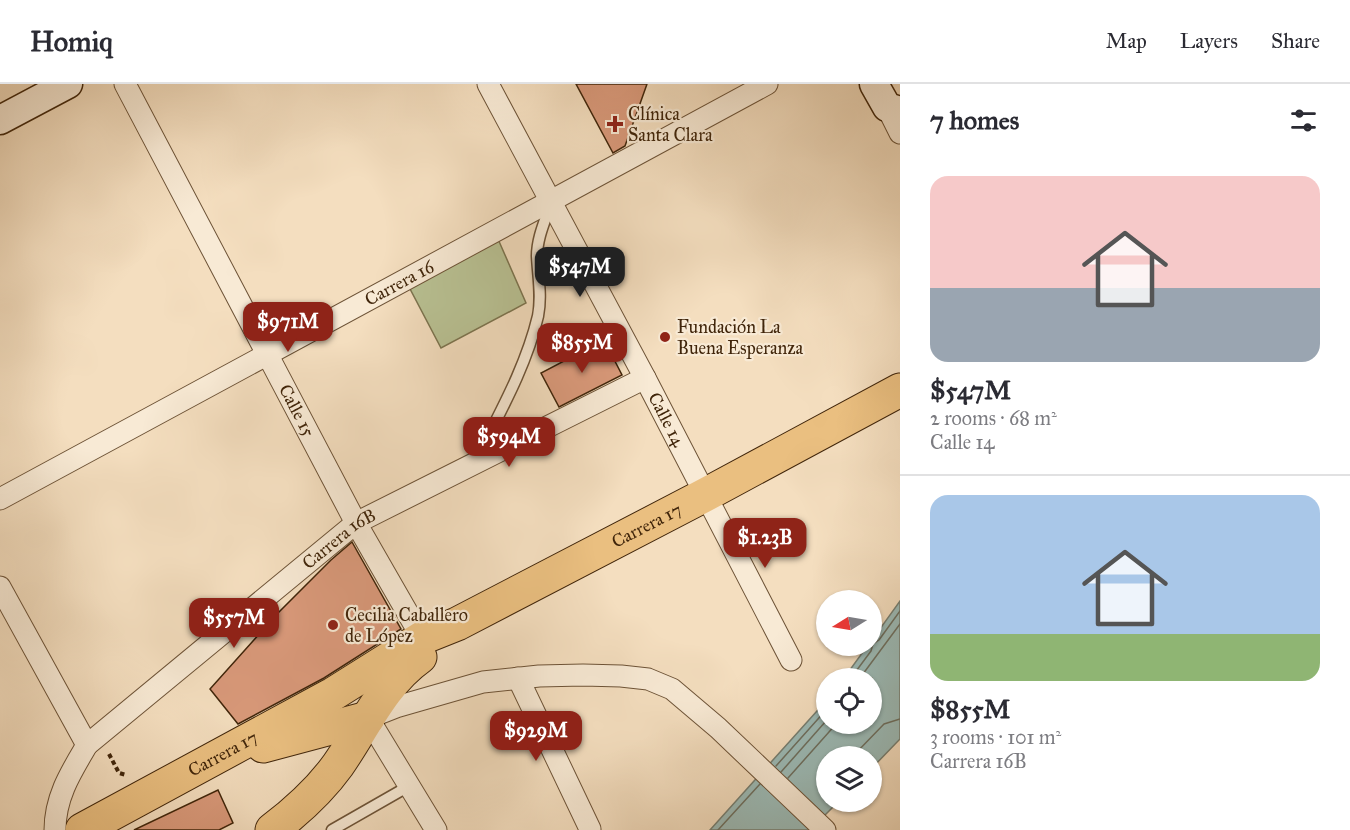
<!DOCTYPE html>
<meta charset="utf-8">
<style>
:root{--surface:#fff;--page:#f7f7f7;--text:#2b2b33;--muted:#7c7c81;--line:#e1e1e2;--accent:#8f2418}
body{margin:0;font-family:"IM FELL Great Primer",serif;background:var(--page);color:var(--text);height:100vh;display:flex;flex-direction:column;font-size:22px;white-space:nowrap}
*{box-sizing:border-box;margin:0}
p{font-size:20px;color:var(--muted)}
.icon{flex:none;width:33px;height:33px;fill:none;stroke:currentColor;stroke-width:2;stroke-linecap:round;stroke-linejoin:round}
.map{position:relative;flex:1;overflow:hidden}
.details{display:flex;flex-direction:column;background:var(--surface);width:450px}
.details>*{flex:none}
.needle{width:39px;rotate:259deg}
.fabs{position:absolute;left:816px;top:506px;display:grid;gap:12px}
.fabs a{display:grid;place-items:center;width:66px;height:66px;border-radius:50%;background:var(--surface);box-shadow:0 2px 4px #0004;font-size:30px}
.price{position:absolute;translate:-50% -51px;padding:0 14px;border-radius:12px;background:var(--accent);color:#fff;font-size:20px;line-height:39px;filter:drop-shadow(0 2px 3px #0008)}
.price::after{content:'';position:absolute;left:50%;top:36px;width:18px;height:14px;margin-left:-9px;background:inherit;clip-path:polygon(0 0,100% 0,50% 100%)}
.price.on{background:#222;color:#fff}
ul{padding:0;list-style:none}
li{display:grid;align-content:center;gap:12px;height:318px;padding:0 30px}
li+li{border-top:2px solid var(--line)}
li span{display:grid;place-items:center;height:186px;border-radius:18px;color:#555}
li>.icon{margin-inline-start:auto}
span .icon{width:108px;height:108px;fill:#fffc;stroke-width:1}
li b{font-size:26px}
h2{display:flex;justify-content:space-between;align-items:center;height:72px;padding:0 30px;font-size:26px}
header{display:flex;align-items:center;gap:36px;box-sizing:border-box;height:84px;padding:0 30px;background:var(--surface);border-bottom:2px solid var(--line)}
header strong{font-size:28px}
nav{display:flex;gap:33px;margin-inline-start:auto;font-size:21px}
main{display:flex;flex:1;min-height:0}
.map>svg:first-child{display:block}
</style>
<header>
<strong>Homiq</strong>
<nav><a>Map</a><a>Layers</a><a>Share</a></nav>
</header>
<main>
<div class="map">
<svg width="900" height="746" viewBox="0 0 900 746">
<rect width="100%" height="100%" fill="#f4debf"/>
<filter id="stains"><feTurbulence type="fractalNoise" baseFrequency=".00333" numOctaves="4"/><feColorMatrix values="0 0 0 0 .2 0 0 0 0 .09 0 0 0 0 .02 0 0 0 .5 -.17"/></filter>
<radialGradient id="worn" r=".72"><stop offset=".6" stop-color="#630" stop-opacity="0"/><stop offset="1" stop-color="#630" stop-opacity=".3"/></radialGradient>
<polygon fill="#b9c294" stroke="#7c744f" stroke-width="1.5" points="498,155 526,219 441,264 408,201"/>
<polygon fill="#9cbbb7" stroke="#777f72" stroke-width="1.5" points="900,517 900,655 872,684 872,672 826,672 826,717 839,717 810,746 710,746 826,617 826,639 872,639 872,594 844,594 868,561 872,561 872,556"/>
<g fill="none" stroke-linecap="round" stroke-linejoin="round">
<g stroke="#6e7060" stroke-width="1.5">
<polyline points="851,594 871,567 873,560 879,556 900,527"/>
<polyline points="860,594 900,540"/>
<polyline points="853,672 884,640 900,635"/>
<polyline points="776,682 826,626"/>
<polyline points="781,688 826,637"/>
<polyline points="788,694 837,639"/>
<polyline points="718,746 760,700"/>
</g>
</g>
<g fill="#d9997a" stroke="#40250a" stroke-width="1.5">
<polygon points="576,0 647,0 625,62 613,69"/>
<polygon points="604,256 622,291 559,323 541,289"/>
<polygon points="352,458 401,545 324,594 238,640 210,605 278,529 331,476"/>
<polygon points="218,706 233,739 219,746 134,746"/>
</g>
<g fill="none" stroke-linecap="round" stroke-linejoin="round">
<g stroke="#6d5337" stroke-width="13">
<g id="lane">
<path d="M476,376C499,330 526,283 538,232C542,212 538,193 537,172C537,154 545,137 551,119"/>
<polyline points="332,746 409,702"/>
</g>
</g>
<g stroke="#6d5337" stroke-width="23">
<g id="street">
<path id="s1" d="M125,0L356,439L422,554"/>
<path id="s2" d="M488,0L645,294L791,576"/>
<polyline points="887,23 900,49"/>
<path id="s3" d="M0,415L767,0"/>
<polyline points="0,503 87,661"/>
<polyline points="518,594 590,745"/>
<path id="s4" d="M55,746C55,713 71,688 87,661L356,439L645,294"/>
<polyline points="436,746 368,634 396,623 483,598 539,592 583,591 621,592 648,595 672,605 718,644 825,746"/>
</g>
</g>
<g stroke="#40250a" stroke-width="31">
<g id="secondary">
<polyline points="874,0 887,23 900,27"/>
<polyline points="0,36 68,0"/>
</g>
</g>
<g stroke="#40250a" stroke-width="35">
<g id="primary">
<polyline points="263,662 368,634"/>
<path id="s5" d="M82,746L333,610L422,554L457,540L705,411L900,306"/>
<path d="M272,746C297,727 320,706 338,681C364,644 382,600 420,573"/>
</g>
</g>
<polyline stroke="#40250a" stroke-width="4" stroke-dasharray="4.5 3" stroke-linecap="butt" points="109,670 119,689 126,691"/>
<use href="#lane" stroke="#f8ead5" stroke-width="10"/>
<use href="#street" stroke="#f8ead5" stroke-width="21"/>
<use href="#secondary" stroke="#f8ead5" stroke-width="28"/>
<use href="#primary" stroke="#eabf80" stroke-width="33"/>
</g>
<g fill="#8f2418" stroke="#f8ead5" stroke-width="2">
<path d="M612 31h6v6h6v6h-6v6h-6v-6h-6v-6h6z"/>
<circle cx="665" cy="253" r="6"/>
<circle cx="333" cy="541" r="6"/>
</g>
<g text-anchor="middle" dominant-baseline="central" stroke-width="4.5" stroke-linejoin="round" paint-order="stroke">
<g font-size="18" fill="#40250a" stroke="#f8ead5" text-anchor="start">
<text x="628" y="30">Clínica<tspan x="628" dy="21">Santa Clara</tspan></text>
<text x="677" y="243">Fundación La<tspan x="677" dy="21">Buena Esperanza</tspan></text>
<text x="345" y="531">Cecilia Caballero<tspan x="345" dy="21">de López</tspan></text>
</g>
<g font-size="18" fill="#40250a" stroke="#f8ead5">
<text stroke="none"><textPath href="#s3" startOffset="454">Carrera 16</textPath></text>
<text stroke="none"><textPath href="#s1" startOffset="369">Calle 15</textPath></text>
<text stroke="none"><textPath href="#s2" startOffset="380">Calle 14</textPath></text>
<text stroke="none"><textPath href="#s5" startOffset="642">Carrera 17</textPath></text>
<text stroke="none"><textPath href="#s4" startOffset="418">Carrera 16B</textPath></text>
<text stroke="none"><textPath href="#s5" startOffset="160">Carrera 17</textPath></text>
</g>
</g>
<rect width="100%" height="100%" filter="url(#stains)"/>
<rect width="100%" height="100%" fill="url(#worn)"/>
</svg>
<div class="fabs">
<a><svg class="needle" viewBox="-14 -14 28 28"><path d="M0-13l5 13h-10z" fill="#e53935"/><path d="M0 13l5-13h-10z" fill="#7c7c81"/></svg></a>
<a><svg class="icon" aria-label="locate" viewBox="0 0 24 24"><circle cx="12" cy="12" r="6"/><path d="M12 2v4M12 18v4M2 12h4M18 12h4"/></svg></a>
<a><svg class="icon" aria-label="layers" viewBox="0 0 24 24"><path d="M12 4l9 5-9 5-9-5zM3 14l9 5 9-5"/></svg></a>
</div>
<b class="price on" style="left:580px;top:214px">$547M</b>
<b class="price" style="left:288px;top:269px">$971M</b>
<b class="price" style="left:582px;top:290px">$855M</b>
<b class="price" style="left:509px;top:384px">$594M</b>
<b class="price" style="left:765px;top:485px">$1.23B</b>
<b class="price" style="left:234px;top:565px">$557M</b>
<b class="price" style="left:536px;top:678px">$929M</b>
</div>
<section class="details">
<h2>7 homes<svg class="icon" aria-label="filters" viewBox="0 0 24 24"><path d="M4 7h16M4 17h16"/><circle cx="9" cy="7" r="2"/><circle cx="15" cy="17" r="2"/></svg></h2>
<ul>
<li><span style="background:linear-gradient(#f6c9c9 60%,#9aa5b1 0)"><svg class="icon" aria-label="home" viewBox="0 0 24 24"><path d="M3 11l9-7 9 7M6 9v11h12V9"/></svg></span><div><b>$547M</b><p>2 rooms · 68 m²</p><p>Calle 14</p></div></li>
<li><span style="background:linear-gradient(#a9c7e8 75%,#8fb573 0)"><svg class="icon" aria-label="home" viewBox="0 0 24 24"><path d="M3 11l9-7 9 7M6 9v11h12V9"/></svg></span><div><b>$855M</b><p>3 rooms · 101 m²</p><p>Carrera 16B</p></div></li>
</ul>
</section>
</main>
